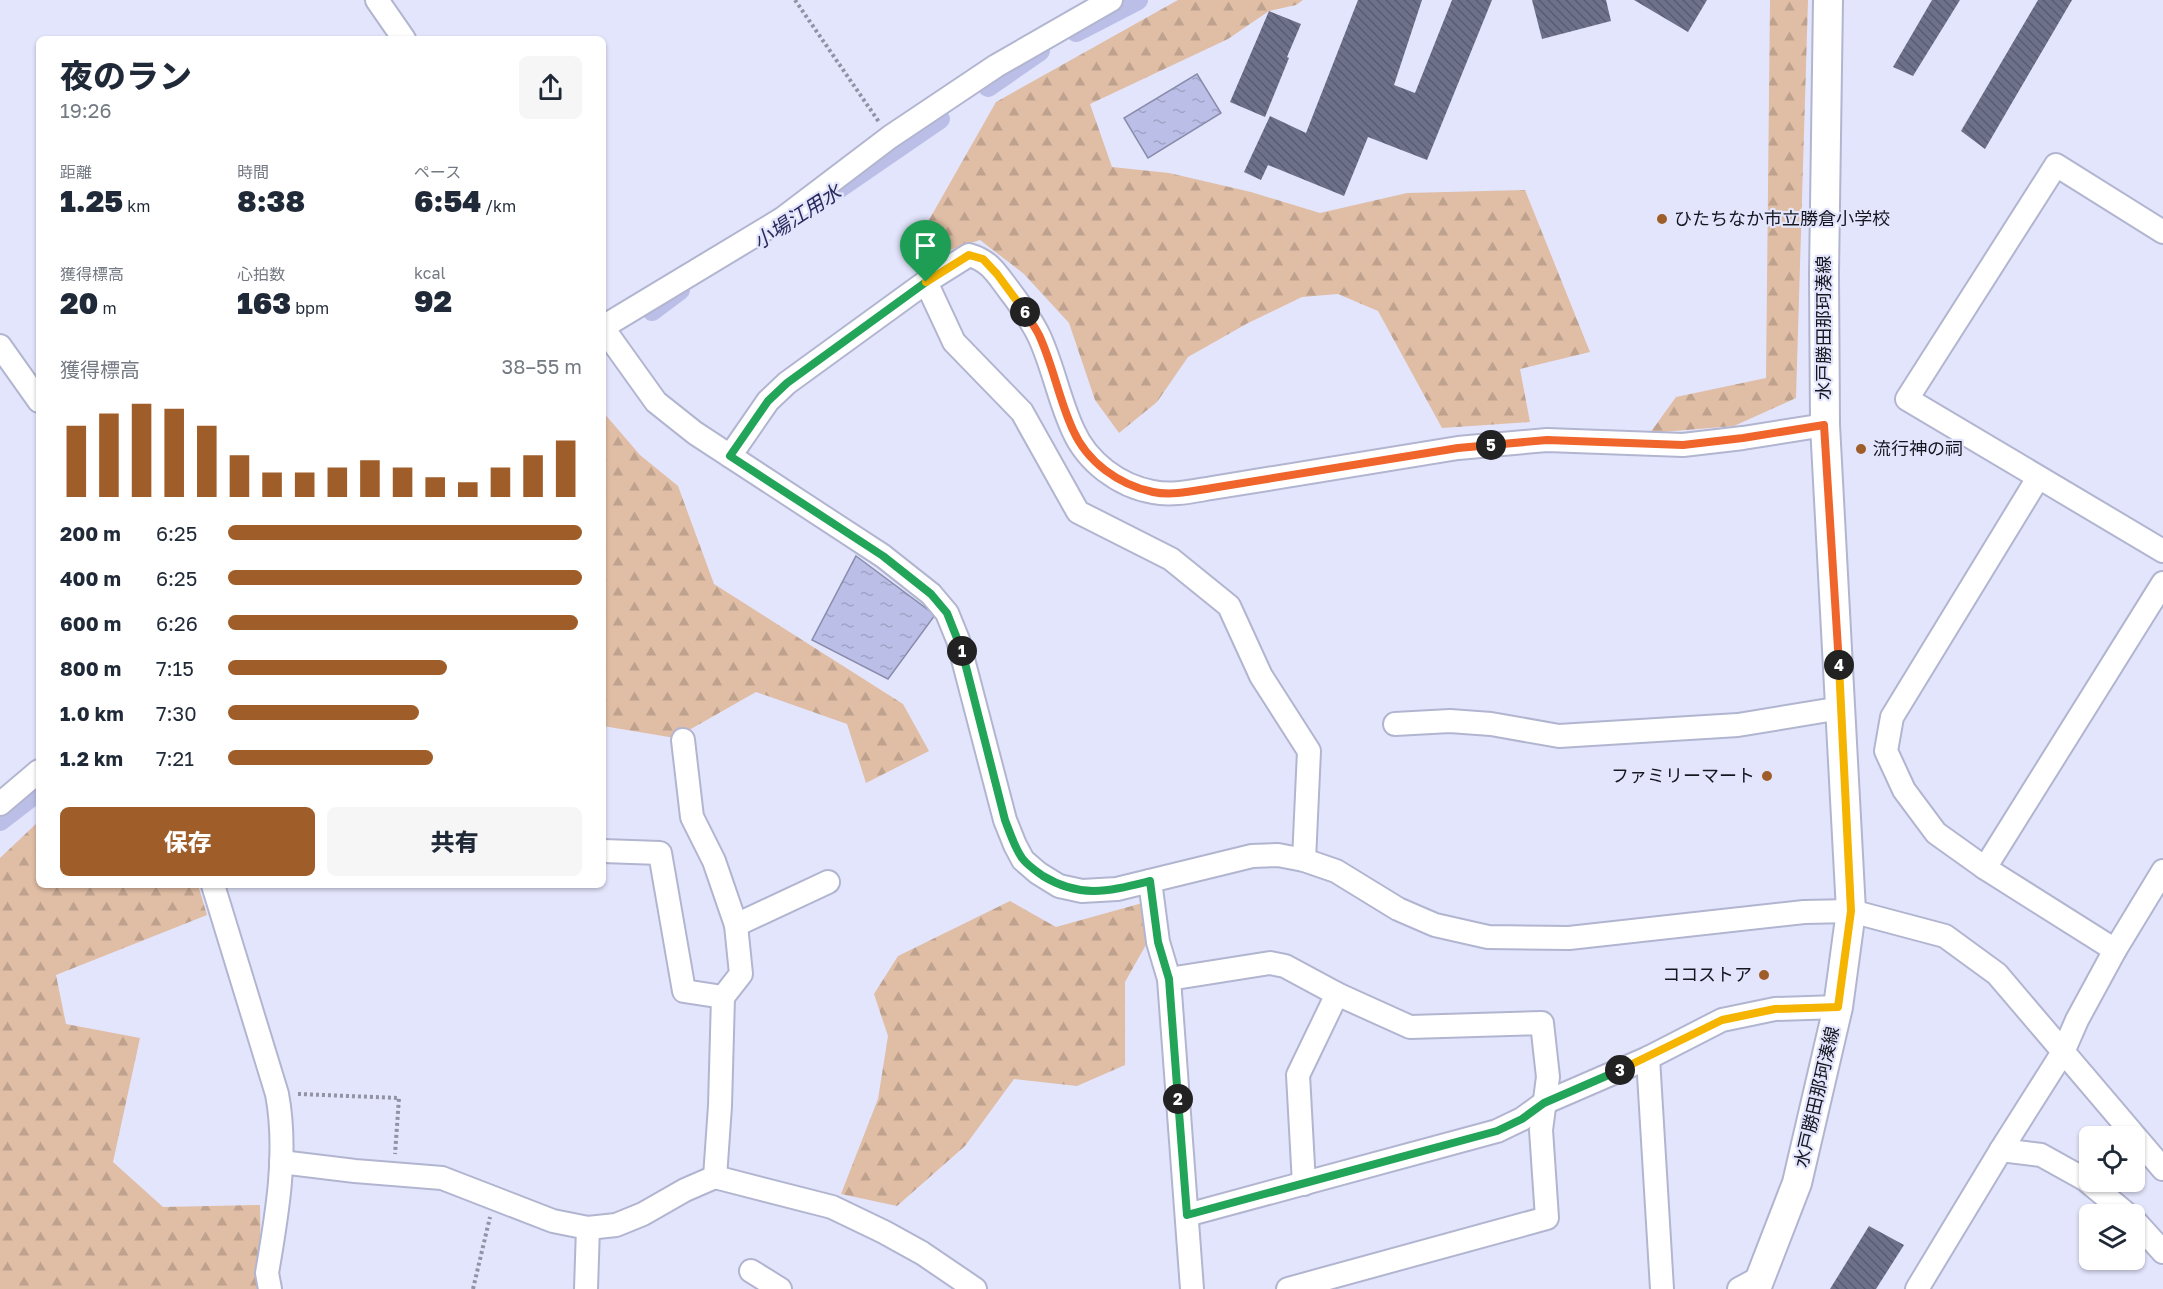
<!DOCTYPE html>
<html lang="ja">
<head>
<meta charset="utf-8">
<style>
  :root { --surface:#fff; --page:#f6f6f7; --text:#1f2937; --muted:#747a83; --accent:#9f5e29 }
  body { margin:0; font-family:"Golos Text","Noto Sans JP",sans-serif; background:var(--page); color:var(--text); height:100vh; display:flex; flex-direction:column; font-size:22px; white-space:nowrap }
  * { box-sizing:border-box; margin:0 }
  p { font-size:20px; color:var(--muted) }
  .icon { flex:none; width:33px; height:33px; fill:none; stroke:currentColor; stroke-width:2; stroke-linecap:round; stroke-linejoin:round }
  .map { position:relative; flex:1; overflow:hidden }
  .panel { position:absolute; left:36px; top:36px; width:570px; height:852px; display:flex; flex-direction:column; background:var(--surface); border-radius:9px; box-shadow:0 2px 4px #0004 }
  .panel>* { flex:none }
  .fabs { position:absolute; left:2079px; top:1126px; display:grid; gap:12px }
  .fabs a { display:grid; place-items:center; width:66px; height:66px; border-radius:9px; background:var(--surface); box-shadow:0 2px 4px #0004; font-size:30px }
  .pin { position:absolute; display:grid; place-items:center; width:51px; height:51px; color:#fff; margin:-62px -26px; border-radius:50% 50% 50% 0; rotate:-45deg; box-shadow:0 0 6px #0007 }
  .pin .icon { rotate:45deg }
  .km { position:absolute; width:30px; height:30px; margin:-15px; border-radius:50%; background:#222; color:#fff; font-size:16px; line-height:30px; text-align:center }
  .round { display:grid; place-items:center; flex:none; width:63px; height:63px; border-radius:9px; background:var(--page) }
  .headline { display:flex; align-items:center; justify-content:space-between; height:102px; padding:0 24px }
  h1 { font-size:33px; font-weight:800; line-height:45px }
  .metrics { display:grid; grid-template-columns:repeat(3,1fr); gap:9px; height:102px; padding:6px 24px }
  .metrics div { display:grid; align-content:center }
  .metrics b { font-size:30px; font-weight:800 }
  .metrics small { font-size:16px; font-weight:400 }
  .metrics p { font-size:16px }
  .chart { height:168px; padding:12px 24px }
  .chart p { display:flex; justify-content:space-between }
  .chart svg { width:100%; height:108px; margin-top:6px; stroke:var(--accent); stroke-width:6 }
  .button { display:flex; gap:12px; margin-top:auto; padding:12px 24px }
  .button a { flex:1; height:69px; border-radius:9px; background:var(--accent); color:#fff; font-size:24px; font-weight:800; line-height:69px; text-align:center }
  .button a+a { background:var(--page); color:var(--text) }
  ul { padding:0 24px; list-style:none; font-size:20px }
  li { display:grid; grid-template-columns:96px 72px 1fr; align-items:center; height:45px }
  li i { height:15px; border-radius:8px; background:var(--accent) }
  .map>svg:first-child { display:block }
</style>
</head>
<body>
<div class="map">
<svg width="2163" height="1289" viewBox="0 0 2163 1289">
  <defs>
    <pattern id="forest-firs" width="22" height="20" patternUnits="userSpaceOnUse" patternTransform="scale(1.5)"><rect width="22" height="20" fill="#e0bda5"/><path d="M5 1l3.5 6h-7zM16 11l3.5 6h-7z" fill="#bfa28e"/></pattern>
    <pattern id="water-ripples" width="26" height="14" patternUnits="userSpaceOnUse" patternTransform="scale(1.5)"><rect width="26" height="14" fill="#bbbfe7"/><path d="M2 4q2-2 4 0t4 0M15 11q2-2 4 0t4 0" fill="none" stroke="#a0a3c6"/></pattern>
    <pattern id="building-back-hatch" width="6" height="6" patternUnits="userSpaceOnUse" patternTransform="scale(1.5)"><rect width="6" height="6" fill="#6e718a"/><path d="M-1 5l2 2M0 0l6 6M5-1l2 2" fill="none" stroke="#595c70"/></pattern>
  </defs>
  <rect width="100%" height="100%" fill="#e3e5fc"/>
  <!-- forest -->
  <g fill="url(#forest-firs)">
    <polygon points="1178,0 1303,0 1296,5 1269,11 1228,39 1090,104 1112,167 1169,173 1251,192 1320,213 1407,193 1525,190 1590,352 1520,369 1530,422 1442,428 1378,311 1338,294 1302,297 1248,323 1188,357 1157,402 1119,433 1095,400 1069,323 1024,274 980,240 944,252 921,234 996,102"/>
    <polygon points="1770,0 1808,0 1796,398 1734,426 1650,433 1676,397 1766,378"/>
    <polygon points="603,412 640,455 678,486 714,584 903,704 929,751 866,783 847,724 756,692 675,738 603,726"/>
    <polygon points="39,821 39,885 198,885 207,915 56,975 66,1024 140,1038 113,1162 163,1207 260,1205 261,1289 0,1289 0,858"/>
    <polygon points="1010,901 1056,927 1146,902 1147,943 1125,982 1125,1065 1077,1086 1014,1079 965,1146 897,1206 841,1194 878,1099 888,1036 874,994 898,956"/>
  </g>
  <!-- water -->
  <g fill="url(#water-ripples)" stroke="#898cab" stroke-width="1.5">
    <polygon points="1197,74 1221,113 1148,158 1124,118"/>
    <polygon points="856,556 935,615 888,679 812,640"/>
  </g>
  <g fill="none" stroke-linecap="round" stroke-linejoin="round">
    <!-- canal -->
    <g stroke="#bbbfe7" stroke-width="20">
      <polyline points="1076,32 1138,0"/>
      <polyline points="988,87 1040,51"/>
      <polyline points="838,189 940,119"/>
      <polyline points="652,311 680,290"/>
      <polyline points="0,821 39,791"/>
    </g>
  </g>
  <!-- building -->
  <g fill="url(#building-back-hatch)">
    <polygon points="1358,0 1422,0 1394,85 1415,93 1452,0 1492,0 1427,160 1368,137 1344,196 1268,165 1261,180 1244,172 1270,116 1306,133"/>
    <polygon points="1532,0 1606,0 1611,21 1542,39"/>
    <polygon points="1634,0 1707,0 1688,32"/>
    <polygon points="1932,0 1960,0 1913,76 1893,67"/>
    <polygon points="2038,0 2072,0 1985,149 1961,131"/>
    <polygon points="1269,11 1301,24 1287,57 1289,58 1265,117 1230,102"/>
    <polygon points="1869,1226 1904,1245 1876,1289 1830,1289"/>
  </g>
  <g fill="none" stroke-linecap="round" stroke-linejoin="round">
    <!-- minor casing -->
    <g stroke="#b2b5d0" stroke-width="26">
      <g id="minor">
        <polyline points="377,0 404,39"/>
        <polyline points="2163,232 2056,165 1907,399 2163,551"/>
        <polyline points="926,282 954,342 1022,412 1078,512 1171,559 1229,606 1261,676 1309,751 1304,860"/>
        <polyline points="603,327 782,219 890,137 996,66 1111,0"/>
        <polyline points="603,328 656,402 695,433 883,556 931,594 947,613 958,640 1005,820 1015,845 1023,860 1038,873 1059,886 1082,891 1117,889 1252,856 1278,855 1304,860 1336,871 1398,909 1435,925 1488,937 1569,938 1804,912 1851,911 1945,936 1997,974 2163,1169"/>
        <polyline points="0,346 39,401"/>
        <path d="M 730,456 L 768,401 L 787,383 L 926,282 L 969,255 C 990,261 996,273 1009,290 C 1020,305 1031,319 1039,336 C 1053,366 1059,400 1073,430 C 1087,462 1119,486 1153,492 C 1172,496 1193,491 1212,488 L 1458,448 L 1547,440 L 1683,445 L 1743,438 L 1825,425"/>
        <polyline points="2038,478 1892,717 1886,751 1904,790 1936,833 1985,868 2115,950"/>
        <polyline points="1395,724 1450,721 1491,724 1559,736 1738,725 1841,708"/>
        <polyline points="0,804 39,771"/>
        <polyline points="603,851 660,853 684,991 723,997"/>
        <polyline points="1985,868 2163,583"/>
        <polyline points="1150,881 1158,942 1169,979 1192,1289"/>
        <path d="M 213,885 L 277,1094 C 288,1152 277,1215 267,1273 L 270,1289"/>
        <polyline points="736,925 828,882"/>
        <polyline points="1169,979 1270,963 1285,966 1337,994 1410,1027 1542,1023 1548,1077 1541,1130 1547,1218 1288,1289"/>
        <polyline points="1648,1058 1662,1289"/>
        <polyline points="2001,1150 2041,1155 2086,1180 2128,1215"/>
        <polyline points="281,1162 355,1171 442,1178 553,1221 588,1228 616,1225 643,1214 685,1190 715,1177 720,1106 723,997 741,974 736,925 714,861 692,817 683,740"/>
        <polyline points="715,1177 832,1207 884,1232 922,1253 975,1289"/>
        <polyline points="1304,1184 1298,1075 1337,994"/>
        <polyline points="1187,1215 1497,1131 1522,1119 1544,1103 1648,1058 1722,1020 1775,1009 1838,1007"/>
        <polyline points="2134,1220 2163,1252"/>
        <polyline points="751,1271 780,1289"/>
        <polyline points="586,1289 588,1228"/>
        <polyline points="1739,1289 1761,1277"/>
        <polyline points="1917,1289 2001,1150 2063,1052 2077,1020 2115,950 2163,871"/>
      </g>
    </g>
    <!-- major casing -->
    <g stroke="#b2b5d0" stroke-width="32">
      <polyline id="major" points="1756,1289 1797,1183 1838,1007 1851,911 1825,425 1824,274 1828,0"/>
    </g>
    <!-- path -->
    <g stroke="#9193a5" stroke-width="4" stroke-dasharray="3 3" stroke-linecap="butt">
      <polyline points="795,0 879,122"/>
      <polyline points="298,1094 399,1098 395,1154"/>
      <polyline points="473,1289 490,1217"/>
    </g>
    <!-- minor -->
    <use href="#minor" stroke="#fff" stroke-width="22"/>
    <!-- major -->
    <use href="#major" stroke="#fff" stroke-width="28"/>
  </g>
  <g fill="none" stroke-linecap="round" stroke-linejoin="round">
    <!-- split-1 casing -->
    <g stroke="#fff" stroke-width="12">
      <polyline id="split-1" points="926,282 787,383 768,401 730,456 883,556 931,594 947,613 962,651"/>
    </g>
    <!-- split-2 casing -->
    <g stroke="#fff" stroke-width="12">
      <path id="split-2" d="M 962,651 L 1005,820 C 1010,833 1014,846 1022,858 C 1027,865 1036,871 1043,876 C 1081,899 1109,891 1150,881 L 1158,942 L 1169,979 L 1178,1099"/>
    </g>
    <!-- split-3 casing -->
    <g stroke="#fff" stroke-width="12">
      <polyline id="split-3" points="1178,1099 1187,1215 1497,1131 1522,1119 1544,1103 1620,1070"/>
    </g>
    <!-- split-4 casing -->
    <g stroke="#fff" stroke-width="12">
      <polyline id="split-4" points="1620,1070 1722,1020 1775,1009 1838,1007 1851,911 1839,665"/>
    </g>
    <!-- split-5 casing -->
    <g stroke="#fff" stroke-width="12">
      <polyline id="split-5" points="1491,445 1547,440 1683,445 1743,438 1824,425 1839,665"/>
    </g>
    <!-- split-6 casing -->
    <g stroke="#fff" stroke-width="12">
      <path id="split-6" d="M 1025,312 C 1029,319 1035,327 1039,335 C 1053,365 1059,400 1073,430 C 1087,462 1119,485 1153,492 C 1172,496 1193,491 1212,488 L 1458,448 L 1491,445"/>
    </g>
    <!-- split-7 casing -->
    <g stroke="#fff" stroke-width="12">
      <polyline id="split-7" points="926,282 969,255 983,259 997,274 1025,312"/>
    </g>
    <!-- split-1 -->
    <use href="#split-1" stroke="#22a559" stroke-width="8"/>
    <!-- split-2 -->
    <use href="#split-2" stroke="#22a559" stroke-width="8"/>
    <!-- split-3 -->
    <use href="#split-3" stroke="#22a559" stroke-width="8"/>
    <!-- split-4 -->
    <use href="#split-4" stroke="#f5b400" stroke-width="8"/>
    <!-- split-5 -->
    <use href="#split-5" stroke="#f0652b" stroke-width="8"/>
    <!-- split-6 -->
    <use href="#split-6" stroke="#f0652b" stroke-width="8"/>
    <!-- split-7 -->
    <use href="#split-7" stroke="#f5b400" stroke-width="8"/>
  </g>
  <!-- markers -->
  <g fill="#9f5e29" stroke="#e3e5fc" stroke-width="2">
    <circle cx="1662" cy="219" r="6"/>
    <circle cx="1861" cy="449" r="6"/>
    <circle cx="1767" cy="776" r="6"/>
    <circle cx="1764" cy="975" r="6"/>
  </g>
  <g text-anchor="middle" stroke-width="4.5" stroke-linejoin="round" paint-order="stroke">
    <!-- poi labels -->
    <g font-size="18" fill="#151620" stroke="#e3e5fc" text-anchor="start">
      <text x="1674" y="225">ひたちなか市立勝倉小学校</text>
      <text x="1873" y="455">流行神の祠</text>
      <text x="1755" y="782" text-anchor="end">ファミリーマート</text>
      <text x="1752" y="981" text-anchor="end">ココストア</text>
    </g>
    <!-- street labels -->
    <g font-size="18" fill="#151620" stroke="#e3e5fc">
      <text transform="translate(1824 328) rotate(-90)" y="6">水戸勝田那珂湊線</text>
      <text transform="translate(1817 1097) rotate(-77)" y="6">水戸勝田那珂湊線</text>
    </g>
    <!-- water labels -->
    <g font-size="20" font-style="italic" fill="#2a2a5c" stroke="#e3e5fc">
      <text transform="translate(797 217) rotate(-33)" y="7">小場江用水</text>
    </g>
  </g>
</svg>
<div class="fabs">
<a><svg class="icon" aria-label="locate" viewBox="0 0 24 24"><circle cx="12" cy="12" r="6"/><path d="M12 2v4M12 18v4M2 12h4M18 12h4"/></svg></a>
<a><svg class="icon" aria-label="layers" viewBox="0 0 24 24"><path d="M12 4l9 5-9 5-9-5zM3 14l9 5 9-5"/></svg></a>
</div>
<div class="pin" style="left:926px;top:282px;background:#1e9e55"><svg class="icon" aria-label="arrive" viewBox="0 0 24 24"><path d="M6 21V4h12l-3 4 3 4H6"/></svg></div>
<b class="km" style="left:962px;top:651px">1</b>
<b class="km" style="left:1178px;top:1099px">2</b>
<b class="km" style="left:1620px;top:1070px">3</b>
<b class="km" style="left:1839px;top:665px">4</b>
<b class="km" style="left:1491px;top:445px">5</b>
<b class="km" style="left:1025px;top:312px">6</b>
<section class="panel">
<div class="headline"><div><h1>夜のラン</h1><p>19:26</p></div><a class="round"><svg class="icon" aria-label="share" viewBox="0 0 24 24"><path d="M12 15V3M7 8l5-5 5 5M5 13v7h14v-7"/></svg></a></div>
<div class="metrics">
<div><p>距離</p><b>1.25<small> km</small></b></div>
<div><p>時間</p><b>8:38</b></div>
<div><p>ペース</p><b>6:54<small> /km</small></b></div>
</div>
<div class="metrics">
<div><p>獲得標高</p><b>20<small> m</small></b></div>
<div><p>心拍数</p><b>163<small> bpm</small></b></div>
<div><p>kcal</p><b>92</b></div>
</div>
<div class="chart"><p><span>獲得標高</span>38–55 m</p>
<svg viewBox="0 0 160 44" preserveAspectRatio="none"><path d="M5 44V15M15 44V10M25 44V6M35 44V8M45 44V15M55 44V27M65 44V34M75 44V34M85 44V32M95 44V29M105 44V32M115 44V36M125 44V38M135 44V32M145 44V27M155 44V21"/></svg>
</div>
<ul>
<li><b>200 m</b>6:25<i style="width:100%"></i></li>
<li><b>400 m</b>6:25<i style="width:100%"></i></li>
<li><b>600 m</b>6:26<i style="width:99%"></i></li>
<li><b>800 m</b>7:15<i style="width:62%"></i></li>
<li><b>1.0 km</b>7:30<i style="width:54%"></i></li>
<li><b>1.2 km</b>7:21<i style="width:58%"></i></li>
</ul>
<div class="button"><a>保存</a><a>共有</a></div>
</section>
</div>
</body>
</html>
